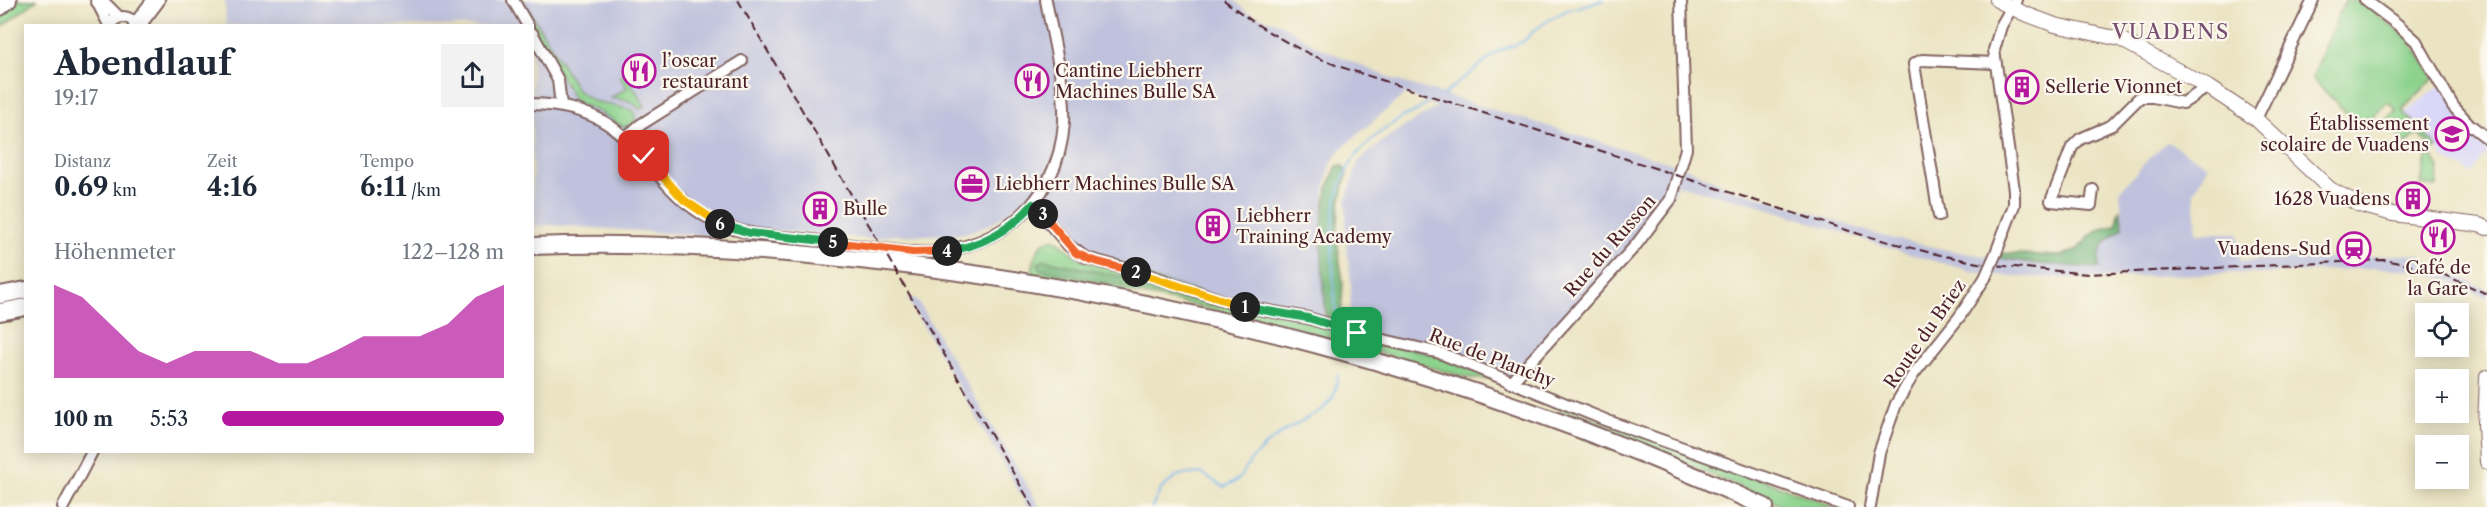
<!DOCTYPE html>
<html lang="de">
<head>
<meta charset="utf-8">
<style>
  :root { --surface:#fff; --page:#f2f2f3; --text:#1f2937; --muted:#747a83; --accent:#b5179e }
  body { margin:0; font-family:"Libre Caslon Text",serif; background:var(--page); color:var(--text); height:100vh; display:flex; flex-direction:column; font-size:22px; white-space:nowrap }
  * { box-sizing:border-box; margin:0 }
  p { font-size:20px; color:var(--muted) }
  .icon { flex:none; width:33px; height:33px; fill:none; stroke:currentColor; stroke-width:2; stroke-linecap:round; stroke-linejoin:round }
  .map { position:relative; flex:1; overflow:hidden }
  .sheet { position:absolute; left:24px; top:24px; width:510px; height:429px; display:flex; flex-direction:column; background:var(--surface); border-radius:0px; box-shadow:0 3px 15px #0003 }
  .sheet>* { flex:none }
  .controls { position:absolute; left:2415px; top:303px; display:grid; gap:12px }
  .controls a { display:grid; place-items:center; width:54px; height:54px; border-radius:0px; background:var(--surface); box-shadow:0 3px 15px #0003; font-size:30px }
  .pin { position:absolute; display:grid; place-items:center; width:51px; height:51px; color:#fff; margin:-26px; border-radius:12px; box-shadow:0 3px 9px #0006 }
  .km { position:absolute; width:30px; height:30px; margin:-15px; border-radius:50%; background:#222; color:#fff; font-size:16px; line-height:30px; text-align:center }
  .round { display:grid; place-items:center; flex:none; width:63px; height:63px; border-radius:0px; background:var(--page) }
  .head { display:flex; align-items:center; justify-content:space-between; height:102px; padding:0 30px }
  h1 { font-size:33px; font-weight:800; line-height:45px }
  .metrics { display:grid; grid-template-columns:repeat(3,1fr); gap:9px; height:102px; padding:6px 30px }
  .metrics div { display:grid; align-content:center }
  .metrics b { font-size:26px; font-weight:800 }
  .metrics small { font-size:16px; font-weight:400 }
  .metrics p { font-size:16px }
  .chart { height:168px; padding:12px 30px }
  .chart p { display:flex; justify-content:space-between }
  .chart svg { width:100%; height:108px; margin-top:6px; fill:var(--accent); opacity:.7 }
  ul { padding:0 30px; list-style:none; font-size:20px }
  li { display:grid; grid-template-columns:96px 72px 1fr; align-items:center; height:45px }
  li i { height:15px; border-radius:8px; background:var(--accent) }
  .map>svg:first-child { display:block }
</style>
</head>
<body>
<div class="map">
<svg width="2487" height="507" viewBox="0 0 2487 507">
  <rect width="100%" height="100%" fill="#fbf7ec"/>
  <filter id="ink" filterUnits="userSpaceOnUse"><feTurbulence type="fractalNoise" baseFrequency=".0167" numOctaves="2"/><feDisplacementMap in="SourceGraphic" scale="12" xChannelSelector="R" yChannelSelector="G"/><feConvolveMatrix kernelMatrix="1 2 1 2 8 2 1 2 1" color-interpolation-filters="sRGB"/></filter>
  <filter id="wash" filterUnits="userSpaceOnUse"><feTurbulence type="fractalNoise" baseFrequency=".008" numOctaves="4" result="noise"/><feDisplacementMap in="SourceGraphic" scale="24" xChannelSelector="R" yChannelSelector="G"/><feGaussianBlur stdDeviation="1.35" result="paint"/><feColorMatrix in="noise" values="0 0 0 0 0 0 0 0 0 0 0 0 0 0 0 0 0 1.4 0 .05"/><feComposite in="paint" operator="in"/></filter>
  <g filter="url(#wash)">
    <rect width="100%" height="100%" fill="#ebe4c3"/>
    <!-- built -->
    <polygon fill="#d9d7f8" points="2440,85 2487,142 2487,158 2483,156 2473,174 2443,158 2437,147 2405,113"/>
    <!-- industrial -->
    <g fill="#c0c2dd">
      <polygon points="225,0 1234,0 1247,12 1281,24 1316,46 1395,80 1690,169 1731,189 1801,209 1881,236 1958,252 2039,264 2098,268 2100,251 2103,242 2123,228 2120,191 2149,158 2167,142 2208,165 2194,192 2197,233 2238,233 2240,261 2421,254 2421,264 2463,278 2487,290 2487,299 2461,285 2417,270 2372,268 2259,274 2230,273 2096,278 2013,277 1975,272 1905,253 1752,203 1677,185 1671,199 1511,383 1350,331 1351,282 1346,241 1346,200 1358,162 1388,137 1437,107 1405,94 1342,148 1332,162 1326,182 1321,225 1325,324 1251,308 1091,260 1028,198 993,223 966,233 948,235 893,235 872,239 760,229 756,239 551,225 533,226 532,26 226,25"/>
      <polygon points="907,298 916,299 920,305 1040,507 1028,507"/>
    </g>
    <!-- green -->
    <g fill="#8cd28d" stroke="#6b785c" stroke-width="1.5">
      <polygon points="17,0 37,0 0,28 0,14"/>
      <polygon points="517,0 523,0 578,91 593,101 632,110 635,116 635,122 630,126 623,127 596,110 576,103"/>
      <polygon points="2345,0 2357,0 2407,37 2434,78 2402,110 2437,147 2434,150 2418,133 2406,144 2385,122 2396,111 2388,102 2361,128 2312,78"/>
      <polygon points="625,73 645,106 640,109 630,101 611,98 627,88 620,76"/>
      <polygon points="2428,150 2439,168 2437,187 2421,184"/>
      <path d="M 1051,239 L 1058,241 L 1081,260 L 1434,355 L 1494,379 L 1477,379 L 1461,376 L 1289,327 L 1281,323 L 1276,325 L 1185,303 L 1032,274 C 1034,260 1035,244 1051,239 Z"/>
      <polygon points="1533,395 1836,507 1785,507 1617,434 1613,429 1603,425 1599,427 1570,415"/>
    </g>
    <!-- forest -->
    <g fill="#71b478" stroke="#5e6a52" stroke-width="1.5">
      <path d="M 1343,165 L 1347,173 L 1339,208 L 1337,239 L 1343,283 L 1341,318 L 1336,320 L 1326,317 C 1323,267 1313,213 1337,166 Z"/>
      <path d="M 2120,210 L 2123,228 C 2105,241 2098,245 2099,268 L 2039,264 L 1999,258 L 2001,253 L 2058,256 L 2076,251 L 2095,231 L 2116,225 L 2118,212 Z"/>
      <polygon points="1045,260 1136,280 1193,297 1193,300 1041,270 1038,263"/>
    </g>
    <g fill="none" stroke-linecap="round" stroke-linejoin="round">
      <!-- stream -->
      <g stroke="#7ab9ee" stroke-width="2">
        <polyline points="1443,95 1497,52 1524,41 1536,29 1549,20 1567,10 1604,0"/>
        <path d="M 1336,320 C 1334,260 1319,186 1369,142 C 1380,132 1391,124 1403,117 C 1414,111 1415,114 1426,104"/>
        <polyline points="1336,330 1336,338"/>
        <polyline points="1152,507 1161,489 1179,475 1201,473 1224,487 1239,479 1251,460 1267,444 1286,430 1323,409 1334,396 1338,375"/>
      </g>
    </g>
  </g>
  <g filter="url(#ink)">
    <g fill="none" stroke-linecap="round" stroke-linejoin="round">
      <!-- minor casing -->
      <g stroke="#826460" stroke-width="14">
        <g id="minor">
          <polyline points="96,0 109,25"/>
          <polyline points="102,0 119,17"/>
          <polyline points="513,0 528,26"/>
          <polyline points="2365,0 2397,24 2416,41 2453,106 2470,125 2487,138"/>
          <path d="M 109,26 C 117,14 129,14 137,26"/>
          <polyline points="532,33 558,80 561,106"/>
          <path d="M 532,104 C 642,106 637,181 714,221 C 741,235 773,236 803,239 C 838,243 873,248 907,252 C 989,258 1059,207 1064,122 C 1066,88 1052,35 1046,0"/>
          <polyline points="2256,119 2313,0"/>
          <polyline points="626,137 640,125 742,61"/>
          <polyline points="2093,190 2091,205 2051,201 2072,147 2080,139 2112,125 2140,97 2153,97 2183,103 2208,87"/>
          <polyline points="1033,204 1068,245 1086,258 1143,273 1236,305 1308,318 1371,337 1440,353 1608,421 1848,507"/>
          <polyline points="1939,216 1914,64 1922,60 1995,63"/>
          <polyline points="1996,253 2014,205 2014,190 1994,50 2001,26 2016,0"/>
          <polyline points="1511,383 1636,245 1671,199 1686,149 1681,0"/>
          <polyline points="63,507 92,452"/>
          <polyline points="1870,507 1879,453 1896,404 1913,375 1960,316 1985,278"/>
        </g>
      </g>
      <!-- major casing -->
      <g stroke="#826460" stroke-width="16">
        <g id="major">
          <polyline points="1997,0 2023,13 2055,25 2120,39 2208,87 2256,119 2330,189 2360,205 2393,214 2479,225 2487,228"/>
          <polyline points="2487,377 2485,424 2487,462"/>
        </g>
      </g>
      <!-- highway casing -->
      <g stroke="#826460" stroke-width="20">
        <g id="highway">
          <polyline points="0,7 8,0"/>
          <polyline points="137,25 156,0"/>
          <path d="M 532,246 C 639,242 746,248 851,259 C 1167,291 1477,374 1765,507"/>
          <polyline points="0,295 26,290"/>
          <polyline points="0,312 26,307"/>
        </g>
      </g>
      <!-- minor -->
      <use href="#minor" stroke="#fff" stroke-width="10"/>
      <!-- major -->
      <use href="#major" stroke="#fff" stroke-width="14"/>
      <!-- highway -->
      <use href="#highway" stroke="#fff" stroke-width="16"/>
      <!-- rail -->
      <g stroke="#4a1f2b" stroke-width="2" stroke-dasharray="9 4.5" stroke-linecap="butt">
        <polyline points="738,0 1033,507"/>
        <path d="M 1224,0 C 1260,29 1298,51 1341,67 L 1859,234 L 1931,253 L 1983,264 L 2089,274 L 2384,260 L 2431,269 L 2487,294"/>
      </g>
      <!-- minor-bridge casing -->
      <g stroke="#826460" stroke-width="14" stroke-linecap="butt">
        <polyline id="minor-bridge" points="1985,278 1996,253"/>
      </g>
      <!-- minor-bridge -->
      <use href="#minor-bridge" stroke="#fff" stroke-width="10"/>
    </g>
  </g>
  <g fill="none" stroke-linecap="round" stroke-linejoin="round" filter="url(#ink)">
    <!-- split-1 casing -->
    <g stroke="#fff" stroke-width="12">
      <polyline id="split-1" points="1245,307 1308,318 1357,333"/>
    </g>
    <!-- split-2 casing -->
    <g stroke="#fff" stroke-width="12">
      <polyline id="split-2" points="1136,272 1245,307"/>
    </g>
    <!-- split-3 casing -->
    <g stroke="#fff" stroke-width="12">
      <polyline id="split-3" points="1043,214 1076,253 1091,260 1136,272"/>
    </g>
    <!-- split-4 casing -->
    <g stroke="#fff" stroke-width="12">
      <path id="split-4" d="M 947,251 C 979,247 1012,229 1033,204 L 1043,214"/>
    </g>
    <!-- split-5 casing -->
    <g stroke="#fff" stroke-width="12">
      <polyline id="split-5" points="833,242 913,252 947,251"/>
    </g>
    <!-- split-6 casing -->
    <g stroke="#fff" stroke-width="12">
      <polyline id="split-6" points="720,224 750,233 833,242"/>
    </g>
    <!-- split-7 casing -->
    <g stroke="#fff" stroke-width="12">
      <polyline id="split-7" points="644,156 684,200 720,224"/>
    </g>
    <!-- split-1 -->
    <use href="#split-1" stroke="#22a559" stroke-width="8"/>
    <!-- split-2 -->
    <use href="#split-2" stroke="#f5b400" stroke-width="8"/>
    <!-- split-3 -->
    <use href="#split-3" stroke="#f0652b" stroke-width="8"/>
    <!-- split-4 -->
    <use href="#split-4" stroke="#22a559" stroke-width="8"/>
    <!-- split-5 -->
    <use href="#split-5" stroke="#f0652b" stroke-width="8"/>
    <!-- split-6 -->
    <use href="#split-6" stroke="#22a559" stroke-width="8"/>
    <!-- split-7 -->
    <use href="#split-7" stroke="#f5b400" stroke-width="8"/>
  </g>
  <!-- icons -->
  <defs>
    <g id="restaurant-ring" transform="scale(1.725)"><circle r="9.5" fill="#fbf7ec" stroke="#b5179e" stroke-width="1.5"/><path d="M-5-6h1v4h1v-4h1v4h1v-4h1v5L-1.5 .5V6h-2V.5L-5-1ZM5-6V6H3V1.5H1.5Q1.5-4 5-6Z" fill="#b5179e"/></g>
    <g id="building-ring" transform="scale(1.725)"><circle r="9.5" fill="#fbf7ec" stroke="#b5179e" stroke-width="1.5"/><path d="M-4-6H4V6H1V3H-1V6H-4ZM-2.5-4.3h1.7v1.8h-1.7ZM.8-4.3h1.7v1.8H.8ZM-2.5-1h1.7V.8h-1.7ZM.8-1h1.7V.8H.8Z" fill="#b5179e"/></g>
    <g id="school-ring" transform="scale(1.725)"><circle r="9.5" fill="#fbf7ec" stroke="#b5179e" stroke-width="1.5"/><path d="M0-5L7-2L0 1L-7-2ZM-4 1L0 2.5L4 1V4Q0 6-4 4Z" fill="#b5179e"/></g>
    <g id="office-ring" transform="scale(1.725)"><circle r="9.5" fill="#fbf7ec" stroke="#b5179e" stroke-width="1.5"/><path d="M-6-3h4V-5.5h4V-3h4V5H-6ZM-1-4.5V-3h2v-1.5ZM-6 0V1H6V0Z" fill="#b5179e"/></g>
    <g id="station-ring" transform="scale(1.725)"><circle r="9.5" fill="#fbf7ec" stroke="#b5179e" stroke-width="1.5"/><path d="M-3-6H3Q5-6 5-4V2Q5 4 3 4L4.5 6H3L1.5 4h-3L-3 6H-4.5L-3 4Q-5 4-5 2V-4Q-5-6-3-6ZM-3.5-4v3h7v-3ZM-3.5 1v1.5H-2V1ZM2 1v1.5H3.5V1Z" fill="#b5179e"/></g>
  </defs>
  <g fill-rule="evenodd">
    <use href="#restaurant-ring" x="639" y="71"/>
    <use href="#restaurant-ring" x="1032" y="81"/>
    <use href="#building-ring" x="2022" y="87"/>
    <use href="#school-ring" x="2452" y="134"/>
    <use href="#office-ring" x="972" y="184"/>
    <use href="#building-ring" x="2413" y="199"/>
    <use href="#building-ring" x="820" y="209"/>
    <use href="#building-ring" x="1213" y="226"/>
    <use href="#restaurant-ring" x="2438" y="237"/>
    <use href="#station-ring" x="2354" y="249"/>
  </g>
  <g text-anchor="middle" stroke-width="4.5" stroke-linejoin="round" paint-order="stroke">
    <!-- poi labels -->
    <g font-size="18" fill="#4a1f2b" stroke="#fbf7ec" text-anchor="start">
      <text x="662" y="67">l’oscar<tspan x="662" dy="21">restaurant</tspan></text>
      <text x="1055" y="77">Cantine Liebherr<tspan x="1055" dy="21">Machines Bulle SA</tspan></text>
      <text x="2045" y="93">Sellerie Vionnet</text>
      <text x="2429" y="130" text-anchor="end">Établissement<tspan x="2429" dy="21">scolaire de Vuadens</tspan></text>
      <text x="995" y="190">Liebherr Machines Bulle SA</text>
      <text x="2390" y="205" text-anchor="end">1628 Vuadens</text>
      <text x="843" y="215">Bulle</text>
      <text x="1236" y="222">Liebherr<tspan x="1236" dy="21">Training Academy</tspan></text>
      <text x="2331" y="255" text-anchor="end">Vuadens-Sud</text>
      <text x="2438" y="274" text-anchor="middle">Café de<tspan x="2438" dy="21">la Gare</tspan></text>
    </g>
    <!-- street labels -->
    <g font-size="18" fill="#4a1f2b" stroke="#fbf7ec">
      <text transform="translate(1610 246) rotate(-49)" y="6">Rue du Russon</text>
      <text transform="translate(1925 334) rotate(-55)" y="6">Route du Briez</text>
      <text transform="translate(1492 358) rotate(21)" y="6">Rue de Planchy</text>
    </g>
    <!-- quarter labels -->
    <g font-size="21" letter-spacing="1.5" fill="#774f70" stroke="#fbf7ec">
      <text x="2171" y="39">VUADENS</text>
    </g>
  </g>
</svg>
<div class="controls">
<a><svg class="icon" aria-label="locate" viewBox="0 0 24 24"><circle cx="12" cy="12" r="6"/><path d="M12 2v4M12 18v4M2 12h4M18 12h4"/></svg></a>
<a>+</a>
<a>−</a>
</div>
<div class="pin" style="left:1357px;top:333px;background:#1e9e55"><svg class="icon" aria-label="arrive" viewBox="0 0 24 24"><path d="M6 21V4h12l-3 4 3 4H6"/></svg></div>
<div class="pin" style="left:644px;top:156px;background:#d93025"><svg class="icon" aria-label="check" viewBox="0 0 24 24"><path d="M5 12l5 5 9-10"/></svg></div>
<b class="km" style="left:1245px;top:307px">1</b>
<b class="km" style="left:1136px;top:272px">2</b>
<b class="km" style="left:1043px;top:214px">3</b>
<b class="km" style="left:947px;top:251px">4</b>
<b class="km" style="left:833px;top:242px">5</b>
<b class="km" style="left:720px;top:224px">6</b>
<section class="sheet">
<div class="head"><div><h1>Abendlauf</h1><p>19:17</p></div><a class="round"><svg class="icon" aria-label="share" viewBox="0 0 24 24"><path d="M12 15V3M7 8l5-5 5 5M5 13v7h14v-7"/></svg></a></div>
<div class="metrics">
<div><p>Distanz</p><b>0.69<small> km</small></b></div>
<div><p>Zeit</p><b>4:16</b></div>
<div><p>Tempo</p><b>6:11<small> /km</small></b></div>
</div>
<div class="chart"><p><span>Höhenmeter</span>122–128 m</p>
<svg viewBox="0 0 160 44" preserveAspectRatio="none"><path d="M0 44V6L10 11L20 22L30 33L40 38L50 33L60 33L70 33L80 38L90 38L100 33L110 27L120 27L130 27L140 22L150 11L160 6V44z"/></svg>
</div>
<ul>
<li><b>100 m</b>5:53<i style="width:100%"></i></li>
</ul>
</section>
</div>
</body>
</html>
